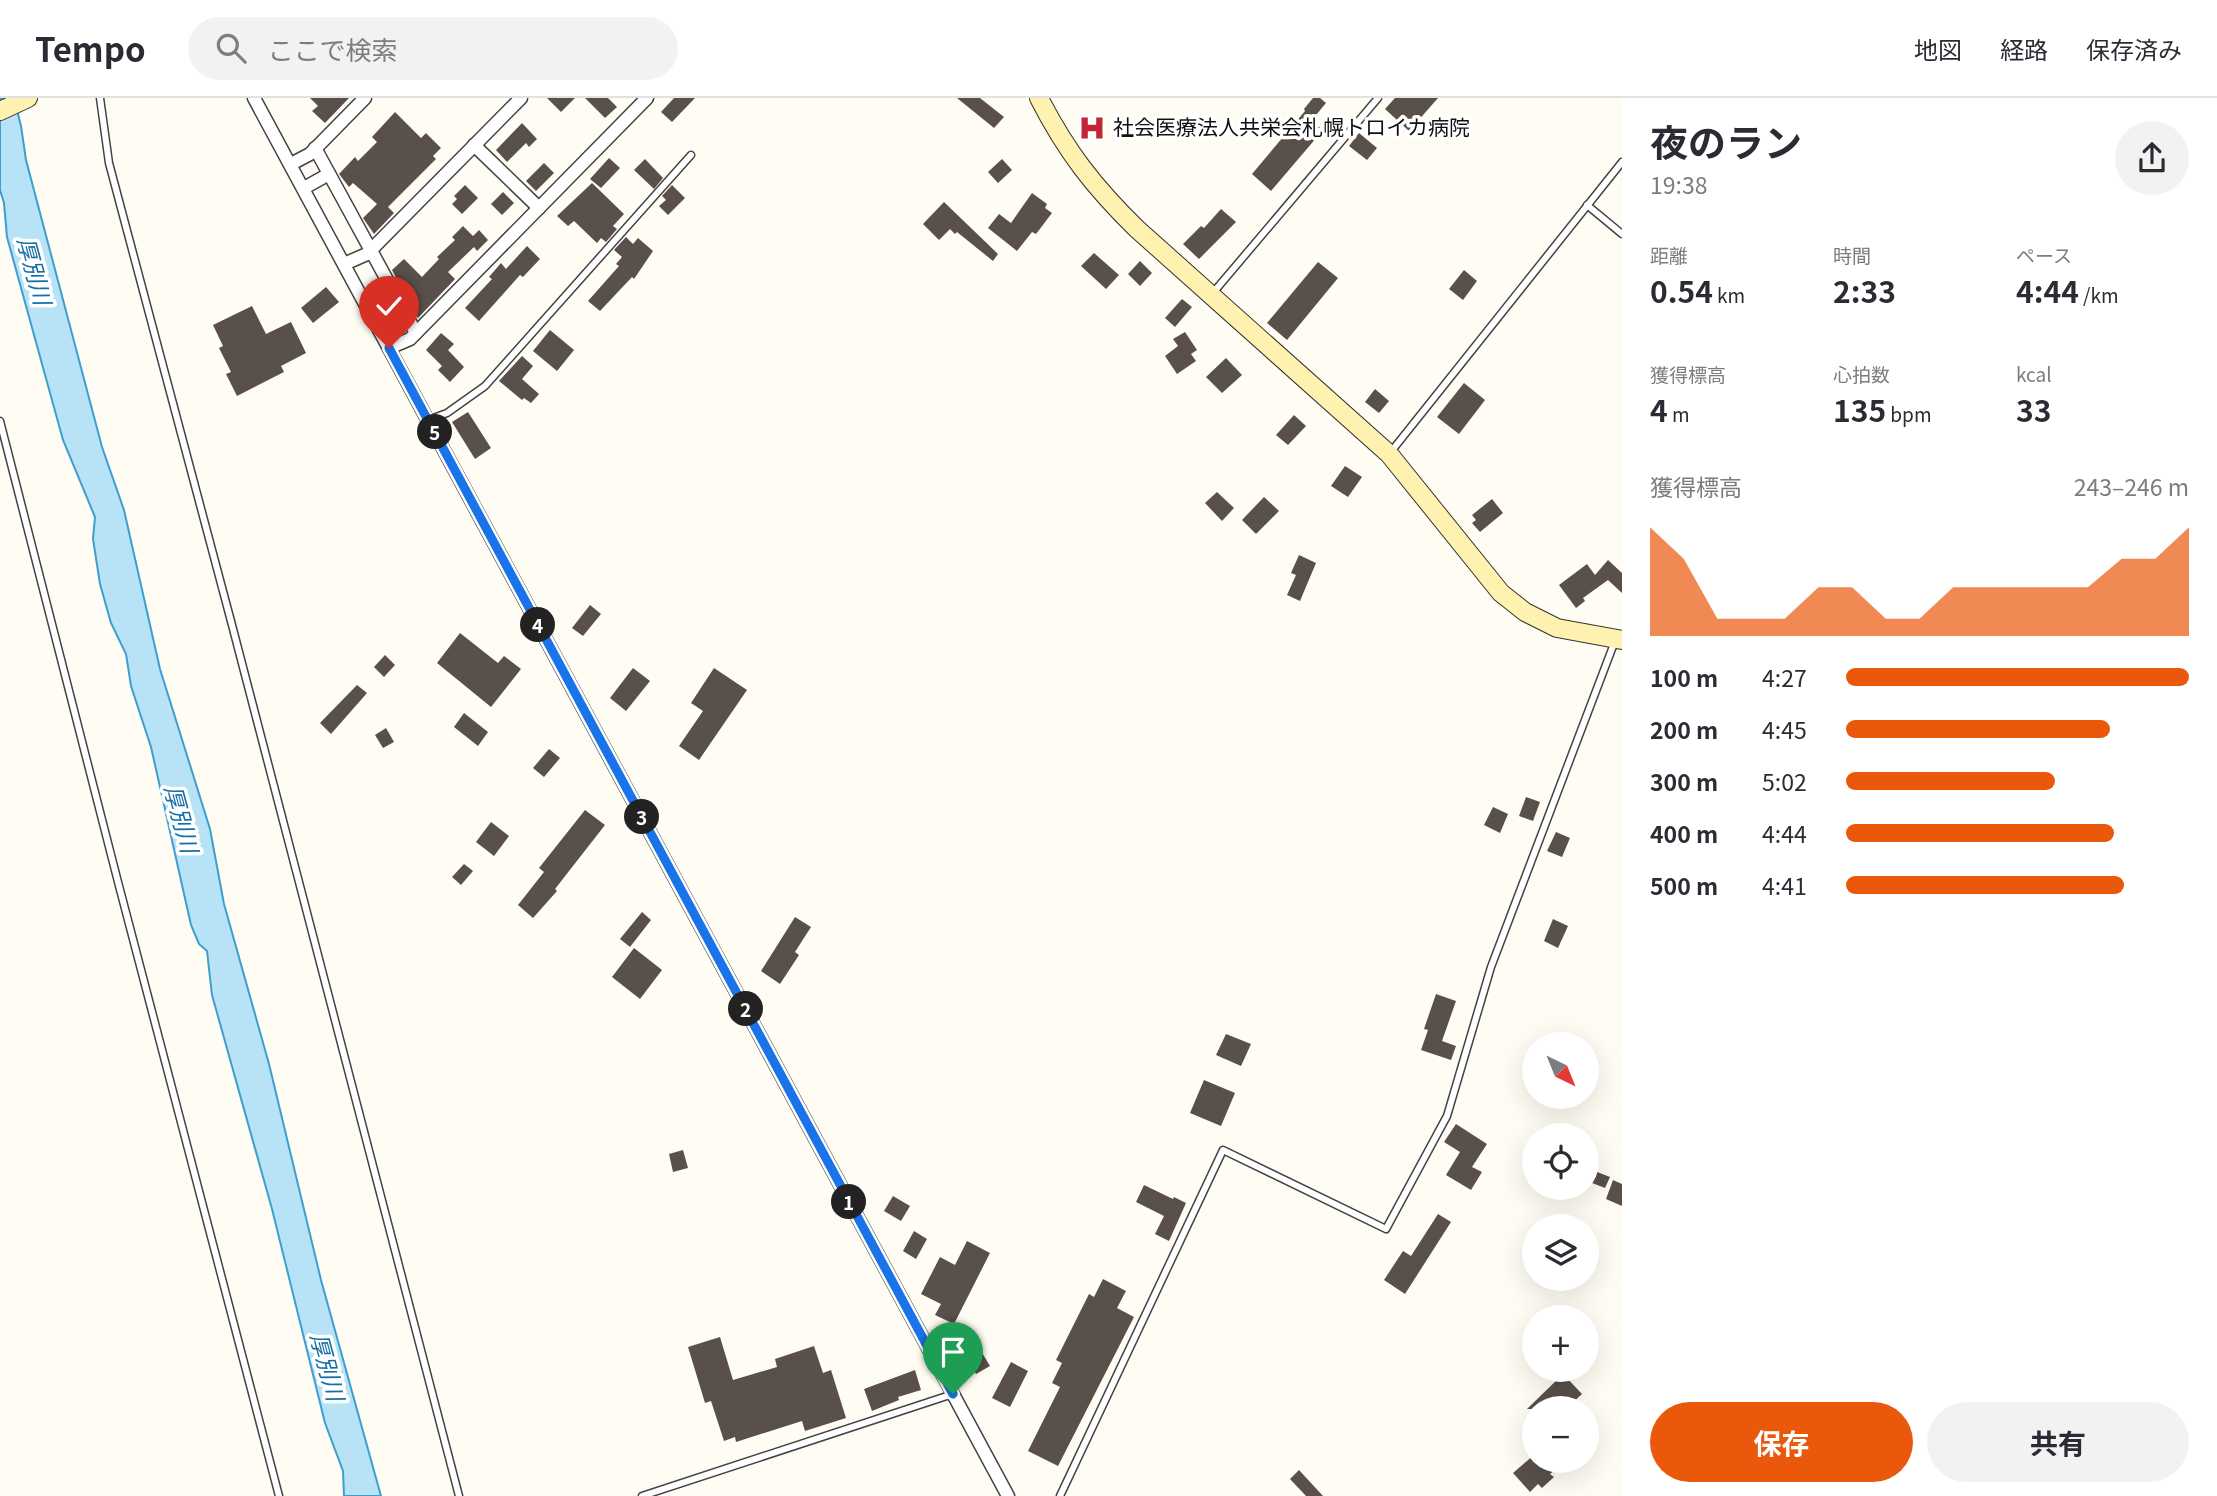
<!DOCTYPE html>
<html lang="ja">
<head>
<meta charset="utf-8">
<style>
  :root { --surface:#fff; --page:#f2f2f3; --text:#2b2b33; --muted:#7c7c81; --line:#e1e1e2; --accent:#ea580c }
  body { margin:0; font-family:Georgia,"Noto Sans JP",serif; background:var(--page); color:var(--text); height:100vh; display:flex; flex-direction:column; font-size:26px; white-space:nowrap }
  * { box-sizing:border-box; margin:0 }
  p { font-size:23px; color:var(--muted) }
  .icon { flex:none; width:38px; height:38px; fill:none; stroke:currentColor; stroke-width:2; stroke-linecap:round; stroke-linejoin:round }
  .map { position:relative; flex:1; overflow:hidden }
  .details { display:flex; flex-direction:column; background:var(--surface); width:595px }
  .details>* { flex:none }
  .needle { width:46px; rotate:137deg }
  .fabs { position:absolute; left:1522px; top:934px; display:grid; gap:14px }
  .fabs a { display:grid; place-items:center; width:77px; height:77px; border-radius:50%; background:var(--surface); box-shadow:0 7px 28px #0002; font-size:35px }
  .pin { position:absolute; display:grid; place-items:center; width:60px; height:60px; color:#fff; margin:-72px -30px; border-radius:50% 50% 50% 0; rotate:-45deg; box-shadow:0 0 7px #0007 }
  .pin .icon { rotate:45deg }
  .km { position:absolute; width:35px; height:35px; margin:-18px; border-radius:50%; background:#222; color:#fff; font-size:19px; line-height:35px; text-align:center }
  .round { display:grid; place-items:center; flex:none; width:74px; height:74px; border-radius:37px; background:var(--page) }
  .summary { display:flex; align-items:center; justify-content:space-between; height:119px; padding:0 28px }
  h1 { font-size:38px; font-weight:700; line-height:52px }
  .figures { display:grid; grid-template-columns:repeat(3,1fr); gap:10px; height:119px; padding:7px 28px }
  .figures div { display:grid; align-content:center }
  .figures b { font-size:30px; font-weight:700 }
  .figures small { font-size:19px; font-weight:400 }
  .figures p { font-size:19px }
  .chart { height:196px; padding:14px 28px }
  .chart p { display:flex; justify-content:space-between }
  .chart svg { width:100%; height:126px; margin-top:7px; fill:var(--accent); opacity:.7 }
  .primary-button { display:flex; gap:14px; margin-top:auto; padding:14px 28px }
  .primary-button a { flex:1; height:80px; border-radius:42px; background:var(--accent); color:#fff; font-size:28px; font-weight:700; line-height:80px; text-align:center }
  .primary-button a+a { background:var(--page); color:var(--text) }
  ul { padding:0 28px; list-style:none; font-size:23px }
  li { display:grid; grid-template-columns:112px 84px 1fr; align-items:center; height:52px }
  li i { height:18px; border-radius:9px; background:var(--accent) }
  header { display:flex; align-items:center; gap:42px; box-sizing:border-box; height:98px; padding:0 35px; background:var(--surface); border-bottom:2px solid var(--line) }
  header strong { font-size:33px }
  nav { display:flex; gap:38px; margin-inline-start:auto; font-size:24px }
  .search { width:490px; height:63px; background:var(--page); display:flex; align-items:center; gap:18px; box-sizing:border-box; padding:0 24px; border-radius:38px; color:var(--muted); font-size:26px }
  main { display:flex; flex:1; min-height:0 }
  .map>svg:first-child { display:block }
</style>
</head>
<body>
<header>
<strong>Tempo</strong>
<div class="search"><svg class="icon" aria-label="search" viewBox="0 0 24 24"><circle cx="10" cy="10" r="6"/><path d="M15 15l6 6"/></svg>ここで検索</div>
<nav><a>地図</a><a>経路</a><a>保存済み</a></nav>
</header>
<main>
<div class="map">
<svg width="1622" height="1398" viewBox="0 0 1622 1398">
  <rect width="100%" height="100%" fill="#fffcf3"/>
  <!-- water -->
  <polygon fill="#b8e3f6" stroke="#3e9ece" stroke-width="2" points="0,0 14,0 21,28 26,62 102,349 124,412 160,571 210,731 224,806 269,966 321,1182 381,1398 344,1398 343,1373 325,1325 272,1111 212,897 207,853 199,846 191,827 151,649 131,588 126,556 111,525 100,486 93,441 95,419 63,342 7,139 4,105 0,92"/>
  <!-- building -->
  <g fill="#59504c">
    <polygon points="310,0 349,0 325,25 312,13 318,8"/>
    <polygon points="547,0 575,0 561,14"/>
    <polygon points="585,0 608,0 617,9 605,20"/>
    <polygon points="674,0 695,0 672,24 661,14"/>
    <polygon points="957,0 980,0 1004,19 994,30"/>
    <polygon points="1313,0 1320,0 1326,5 1311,23 1323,32 1271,93 1252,76 1305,13 1304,11"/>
    <polygon points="1395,0 1438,0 1409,33 1385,11"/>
    <polygon points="395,14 421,40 426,35 441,50 433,58 436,61 388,109 394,115 374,136 363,120 377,106 353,85 349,89 339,76 355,59 358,63 377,44 372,39"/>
    <polygon points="522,25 537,41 529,49 526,45 507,64 496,52"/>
    <polygon points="1359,35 1377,50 1367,62 1349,48"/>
    <polygon points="609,60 620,70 601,90 590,81"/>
    <polygon points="645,61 663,80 654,91 634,72"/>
    <polygon points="1002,61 1012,72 998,85 988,74"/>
    <polygon points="544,65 554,75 536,93 526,83"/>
    <polygon points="592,85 624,116 613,128 617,131 606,144 601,140 597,145 574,123 568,128 557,118"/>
    <polygon points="465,87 478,100 462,116 452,106 457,101 454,98"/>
    <polygon points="672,87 685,100 668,117 659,108 666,102 662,98"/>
    <polygon points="503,94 514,105 502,117 491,106"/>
    <polygon points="1032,95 1047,106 1045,110 1052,115 1036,136 1032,134 1017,153 988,130 999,116 1011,125"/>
    <polygon points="944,104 998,156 993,163 957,134 955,136 950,131 939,142 923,126"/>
    <polygon points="1221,111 1236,124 1199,161 1183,146 1201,128 1204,130"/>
    <polygon points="463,128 473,138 479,132 488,142 477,153 474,149 448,174 455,181 418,220 410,205 414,202 401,189 392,172 404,161 422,179 439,161 437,159 455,142 452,139"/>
    <polygon points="626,139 633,146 638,140 653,153 634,181 632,179 600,213 588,203 619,168 616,166 622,159 614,152"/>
    <polygon points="527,148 540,161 523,179 520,177 479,223 465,210 492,181 489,179 501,165 506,171"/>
    <polygon points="1094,155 1119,177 1106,191 1081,168"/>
    <polygon points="1140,163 1152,175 1140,188 1128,176"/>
    <polygon points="1318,164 1338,180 1287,242 1267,225"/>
    <polygon points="1464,172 1477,183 1463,202 1449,191"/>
    <polygon points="326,189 339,204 313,225 301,210"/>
    <polygon points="1182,201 1192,209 1175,229 1165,220"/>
    <polygon points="252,208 266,236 291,224 306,255 281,268 284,274 237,298 226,276 231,274 219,250 223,248 213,227"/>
    <polygon points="550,232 574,252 557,273 533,253"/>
    <polygon points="1185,234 1197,252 1191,256 1196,263 1177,276 1165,258 1178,248 1173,241"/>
    <polygon points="441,235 454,246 448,252 464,269 450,284 438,272 442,268 426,252"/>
    <polygon points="522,258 533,268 522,281 539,296 531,305 524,300 522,302 499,283"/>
    <polygon points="1226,260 1242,277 1222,295 1206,279"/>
    <polygon points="1464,285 1485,302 1459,336 1437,319"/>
    <polygon points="1375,291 1389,303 1379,315 1365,304"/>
    <polygon points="468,314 491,350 475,361 452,324"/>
    <polygon points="1294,317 1306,328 1288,347 1276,337"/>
    <polygon points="1345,368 1362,379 1348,399 1331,388"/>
    <polygon points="1217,394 1234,410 1222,423 1205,405"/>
    <polygon points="1264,399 1279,413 1256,436 1242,422"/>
    <polygon points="1492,401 1503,415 1480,434 1472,425 1476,422 1472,417"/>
    <polygon points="1299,457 1316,465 1300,503 1287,497 1296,477 1291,475"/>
    <polygon points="1608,462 1622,475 1622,495 1608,482 1583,500 1585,503 1576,510 1559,487 1587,466 1595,477"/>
    <polygon points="590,507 601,516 583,538 572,530"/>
    <polygon points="460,535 498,565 504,558 521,571 491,609 437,565"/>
    <polygon points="385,557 395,567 384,579 374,569"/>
    <polygon points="633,570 650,583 626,613 610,600"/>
    <polygon points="714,570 747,592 699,662 679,648 703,613 691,605"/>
    <polygon points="357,587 367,595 331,636 320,625"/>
    <polygon points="464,615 488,634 478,648 454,629"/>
    <polygon points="386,630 394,644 383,650 375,637"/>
    <polygon points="549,651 560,660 544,679 533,670"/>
    <polygon points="1526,699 1540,704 1533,723 1519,718"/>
    <polygon points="1493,709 1508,716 1500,735 1484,727"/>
    <polygon points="585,712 605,727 555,791 557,793 533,820 518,807 544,774 539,770"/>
    <polygon points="491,724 509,738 494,758 476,744"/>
    <polygon points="1556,734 1570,740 1562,759 1547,753"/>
    <polygon points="464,766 473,773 461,787 452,779"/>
    <polygon points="642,814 651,822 630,849 620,841"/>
    <polygon points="795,819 811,829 795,854 799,857 780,886 761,873"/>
    <polygon points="1553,821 1568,828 1558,850 1544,843"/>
    <polygon points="634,850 662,872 640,901 612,879"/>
    <polygon points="1436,896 1456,903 1442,943 1456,948 1451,962 1421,952 1428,932 1424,931"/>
    <polygon points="1226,936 1251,946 1241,968 1216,957"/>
    <polygon points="1204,982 1235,995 1221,1028 1190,1015"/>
    <polygon points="1456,1026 1487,1046 1472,1069 1482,1074 1471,1092 1446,1077 1460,1054 1444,1044"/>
    <polygon points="683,1052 688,1070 673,1074 669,1056"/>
    <polygon points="1587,1070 1610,1079 1605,1090 1587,1083"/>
    <polygon points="1613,1082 1622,1086 1622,1108 1606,1101"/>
    <polygon points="1144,1087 1173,1101 1174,1099 1186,1105 1169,1143 1155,1136 1164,1118 1136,1104"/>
    <polygon points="893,1098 910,1108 901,1123 884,1113"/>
    <polygon points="1438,1116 1451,1124 1405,1196 1384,1182 1403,1153 1411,1158"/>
    <polygon points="914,1133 927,1141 916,1161 903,1153"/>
    <polygon points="967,1143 990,1155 954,1226 935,1217 941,1206 921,1196 940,1159 955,1167"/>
    <polygon points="1103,1181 1126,1193 1117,1210 1134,1219 1058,1368 1028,1353 1060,1289 1052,1285 1062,1265 1056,1262 1089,1196 1094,1199"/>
    <polygon points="720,1239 733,1282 777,1269 775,1261 814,1248 823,1275 831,1272 846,1320 805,1333 802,1323 736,1344 735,1339 724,1343 711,1303 705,1305 688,1249"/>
    <polygon points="978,1248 990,1268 976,1276 964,1256"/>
    <polygon points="1011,1264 1028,1273 1010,1309 992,1300"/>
    <polygon points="915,1272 921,1292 898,1299 899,1302 872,1313 864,1291"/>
    <polygon points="1563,1276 1582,1296 1566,1311 1527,1311"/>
    <polygon points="1535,1356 1535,1363 1549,1363 1556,1371 1550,1376 1554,1379 1542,1390 1538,1386 1530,1394 1513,1375"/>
    <polygon points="1299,1372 1323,1398 1306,1398 1290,1381"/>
  </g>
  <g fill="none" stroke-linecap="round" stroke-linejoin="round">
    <!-- lane casing -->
    <g stroke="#434343" stroke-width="9">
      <g id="lane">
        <polyline points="100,0 109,65 232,527 459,1398"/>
        <polyline points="1587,107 1622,136"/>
        <polyline points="1212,196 1378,0"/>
        <polyline points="428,322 447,315 485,288 691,57"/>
        <polyline points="0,323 118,784 279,1398"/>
        <polyline points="1390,355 1622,64"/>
        <polyline points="642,1398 953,1296"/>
        <polyline points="1060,1398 1223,1052 1386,1131 1447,1018 1491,869 1615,543"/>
      </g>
    </g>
    <!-- street casing -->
    <g stroke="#434343" stroke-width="15">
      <g id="street">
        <polyline points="254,0 1008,1398"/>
        <polyline points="474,47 539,110"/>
        <polyline points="315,50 416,235"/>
        <polyline points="291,66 310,56 365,0"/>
        <polyline points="304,90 329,76"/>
        <polyline points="344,166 367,156 521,0"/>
        <polyline points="389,250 410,241 647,0"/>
      </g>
    </g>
    <!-- secondary casing -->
    <g stroke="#323232" stroke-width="20">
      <g id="secondary">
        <path d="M 1039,0 C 1066,53 1094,89 1137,131 L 1389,356 L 1501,495 L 1525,514 L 1557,530 L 1622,542"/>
        <polyline points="0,13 28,0"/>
      </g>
    </g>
    <!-- lane -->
    <use href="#lane" stroke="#fff" stroke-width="6"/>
    <!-- street -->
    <use href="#street" stroke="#fff" stroke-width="12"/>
    <!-- secondary -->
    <use href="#secondary" stroke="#fff1af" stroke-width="18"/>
  </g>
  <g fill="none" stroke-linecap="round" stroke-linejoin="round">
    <!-- route casing -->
    <g stroke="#fff" stroke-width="14">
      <polyline id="route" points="389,250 953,1296"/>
    </g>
    <!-- route -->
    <use href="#route" stroke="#1a73e8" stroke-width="9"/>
  </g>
  <!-- icons -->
  <defs>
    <g id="hospital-bare" transform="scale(2.1)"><path d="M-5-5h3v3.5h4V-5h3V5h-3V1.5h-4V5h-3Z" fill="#c22738" stroke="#fff" stroke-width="2.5" paint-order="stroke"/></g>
  </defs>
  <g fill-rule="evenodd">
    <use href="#hospital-bare" x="1092" y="30"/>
  </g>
  <g text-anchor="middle" stroke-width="7" stroke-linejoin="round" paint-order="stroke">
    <!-- poi labels -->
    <g font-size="21" fill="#101010" stroke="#fff" text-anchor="start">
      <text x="1113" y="37">社会医療法人共栄会札幌トロイカ病院</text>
    </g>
    <!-- water labels -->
    <g font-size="23" font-style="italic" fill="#186fa4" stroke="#fff">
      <text transform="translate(34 173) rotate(75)" y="8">厚別川</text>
      <text transform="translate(181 721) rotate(75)" y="8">厚別川</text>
      <text transform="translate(327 1269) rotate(75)" y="8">厚別川</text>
    </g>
  </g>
</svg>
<div class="fabs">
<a><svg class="needle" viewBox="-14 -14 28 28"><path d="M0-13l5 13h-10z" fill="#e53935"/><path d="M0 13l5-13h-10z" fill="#7c7c81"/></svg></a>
<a><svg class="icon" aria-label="locate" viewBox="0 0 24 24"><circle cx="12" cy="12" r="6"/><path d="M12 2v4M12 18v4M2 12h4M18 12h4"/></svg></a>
<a><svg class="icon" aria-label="layers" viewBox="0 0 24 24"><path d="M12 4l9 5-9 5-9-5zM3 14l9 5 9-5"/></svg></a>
<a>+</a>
<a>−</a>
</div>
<div class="pin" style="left:953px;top:1296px;background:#1e9e55"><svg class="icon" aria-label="arrive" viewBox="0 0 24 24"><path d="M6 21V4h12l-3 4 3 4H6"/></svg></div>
<div class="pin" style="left:389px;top:250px;background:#d93025"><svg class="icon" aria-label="check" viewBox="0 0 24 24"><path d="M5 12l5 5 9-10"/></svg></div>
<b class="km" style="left:849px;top:1104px">1</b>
<b class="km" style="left:746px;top:911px">2</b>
<b class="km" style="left:642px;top:719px">3</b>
<b class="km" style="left:538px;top:527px">4</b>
<b class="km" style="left:435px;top:334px">5</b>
</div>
<section class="details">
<div class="summary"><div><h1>夜のラン</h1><p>19:38</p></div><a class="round"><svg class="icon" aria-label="share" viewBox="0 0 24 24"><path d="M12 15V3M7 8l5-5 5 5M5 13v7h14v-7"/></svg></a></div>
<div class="figures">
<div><p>距離</p><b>0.54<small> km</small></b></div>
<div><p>時間</p><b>2:33</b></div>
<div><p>ペース</p><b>4:44<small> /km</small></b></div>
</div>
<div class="figures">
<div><p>獲得標高</p><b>4<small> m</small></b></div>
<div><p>心拍数</p><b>135<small> bpm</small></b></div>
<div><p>kcal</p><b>33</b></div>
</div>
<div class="chart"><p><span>獲得標高</span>243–246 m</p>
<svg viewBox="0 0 160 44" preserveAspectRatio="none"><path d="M0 44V6L10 17L20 38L30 38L40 38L50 27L60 27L70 38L80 38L90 27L100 27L110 27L120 27L130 27L140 17L150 17L160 6V44z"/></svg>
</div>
<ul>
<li><b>100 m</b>4:27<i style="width:100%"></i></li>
<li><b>200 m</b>4:45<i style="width:77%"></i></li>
<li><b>300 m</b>5:02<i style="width:61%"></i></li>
<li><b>400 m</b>4:44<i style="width:78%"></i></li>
<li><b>500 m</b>4:41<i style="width:81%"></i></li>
</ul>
<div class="primary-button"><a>保存</a><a>共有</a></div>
</section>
</main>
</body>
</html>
